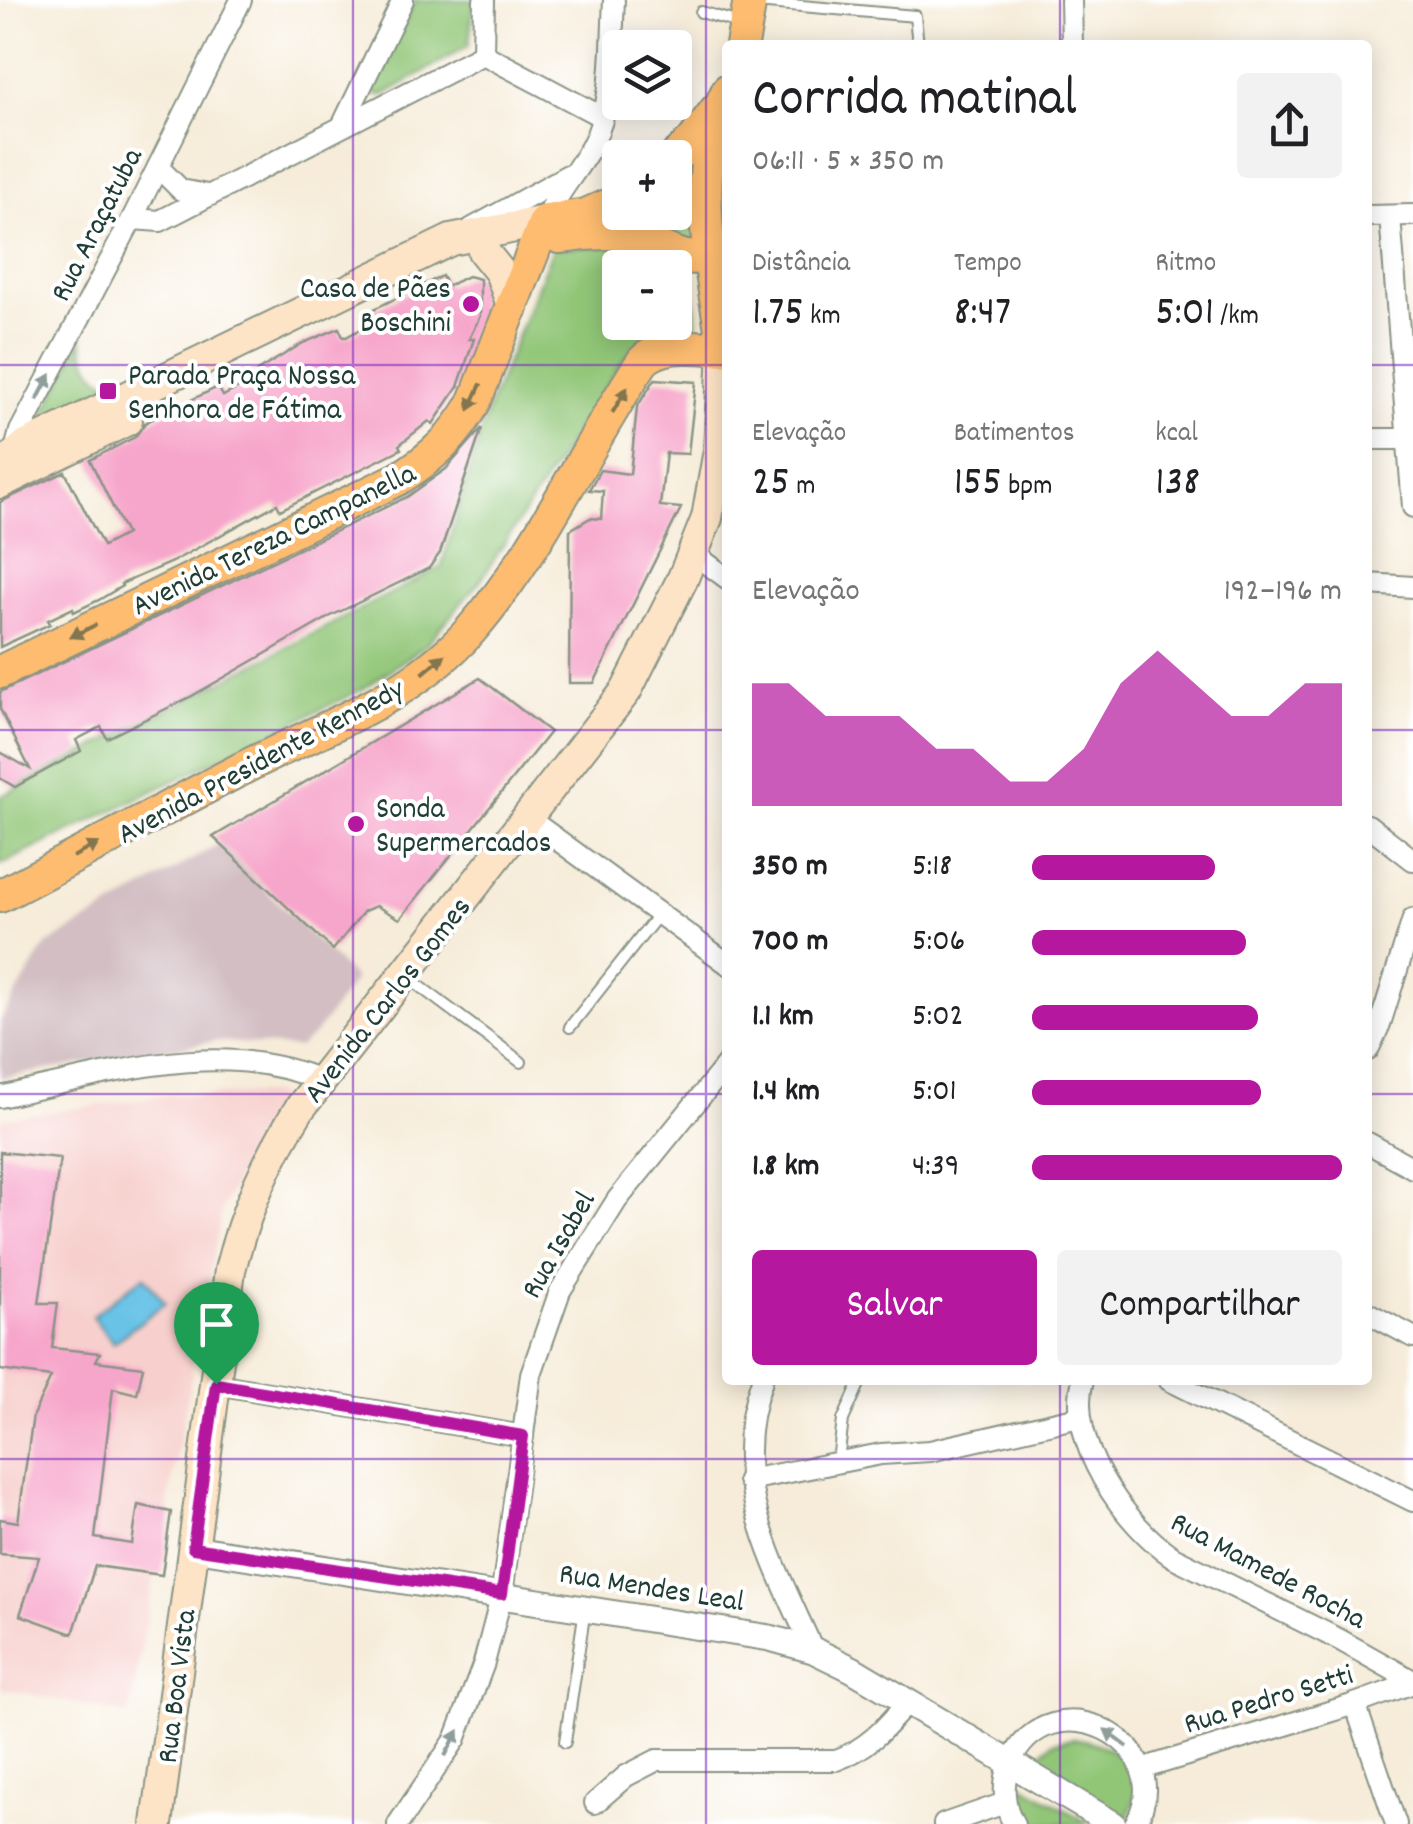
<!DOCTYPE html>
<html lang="pt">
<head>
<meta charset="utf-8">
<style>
  :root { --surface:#fff; --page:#f2f2f2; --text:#202124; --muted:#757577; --accent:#b5179e }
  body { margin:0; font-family:Dekko,sans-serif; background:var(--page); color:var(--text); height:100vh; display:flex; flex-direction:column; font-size:38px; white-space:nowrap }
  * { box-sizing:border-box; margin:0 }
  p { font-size:32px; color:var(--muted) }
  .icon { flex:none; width:55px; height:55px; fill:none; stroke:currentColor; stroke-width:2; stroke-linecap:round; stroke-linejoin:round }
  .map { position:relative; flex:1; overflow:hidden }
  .details { position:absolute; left:722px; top:40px; width:650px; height:1345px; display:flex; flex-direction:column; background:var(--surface); border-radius:10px; box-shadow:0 5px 25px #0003 }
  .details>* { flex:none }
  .buttons { position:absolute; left:602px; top:30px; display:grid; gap:20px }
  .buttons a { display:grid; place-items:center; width:90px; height:90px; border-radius:10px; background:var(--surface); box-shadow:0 5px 25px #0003; font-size:50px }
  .pin { position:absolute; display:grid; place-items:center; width:85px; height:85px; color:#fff; margin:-102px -42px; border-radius:50% 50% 50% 0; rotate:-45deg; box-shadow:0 0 10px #0007 }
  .pin .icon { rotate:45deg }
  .round { display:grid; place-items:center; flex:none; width:105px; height:105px; border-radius:10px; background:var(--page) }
  .headline { display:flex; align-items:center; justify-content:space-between; height:170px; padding:0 30px }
  h1 { font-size:55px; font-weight:600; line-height:75px }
  .stats { display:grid; grid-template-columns:repeat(3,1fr); gap:15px; height:170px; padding:10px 30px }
  .stats div { display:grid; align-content:center }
  .stats b { font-size:42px; font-weight:600 }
  .stats small { font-size:28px; font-weight:400 }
  .stats p { font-size:28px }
  .chart { height:280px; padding:20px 30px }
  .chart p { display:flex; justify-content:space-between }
  .chart svg { width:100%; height:180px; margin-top:10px; fill:var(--accent); opacity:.7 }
  .primary-button { display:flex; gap:20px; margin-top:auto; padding:20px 30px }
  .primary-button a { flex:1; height:115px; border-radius:10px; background:var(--accent); color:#fff; font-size:40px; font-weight:600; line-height:115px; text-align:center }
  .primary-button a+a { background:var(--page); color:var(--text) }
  ul { padding:0 30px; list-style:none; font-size:32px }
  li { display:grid; grid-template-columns:160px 120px 1fr; align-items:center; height:75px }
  li i { height:25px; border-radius:12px; background:var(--accent) }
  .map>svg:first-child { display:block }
</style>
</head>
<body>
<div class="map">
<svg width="1413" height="1824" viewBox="0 0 1413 1824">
  <rect width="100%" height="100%" fill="#fff"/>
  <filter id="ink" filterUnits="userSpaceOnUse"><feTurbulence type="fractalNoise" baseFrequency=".01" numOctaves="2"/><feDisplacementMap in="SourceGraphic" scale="20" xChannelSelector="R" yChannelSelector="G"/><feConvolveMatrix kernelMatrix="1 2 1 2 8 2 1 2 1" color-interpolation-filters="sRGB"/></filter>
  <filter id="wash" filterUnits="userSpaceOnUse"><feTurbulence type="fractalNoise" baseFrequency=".0048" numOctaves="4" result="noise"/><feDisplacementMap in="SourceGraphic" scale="40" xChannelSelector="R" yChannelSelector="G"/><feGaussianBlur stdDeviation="2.25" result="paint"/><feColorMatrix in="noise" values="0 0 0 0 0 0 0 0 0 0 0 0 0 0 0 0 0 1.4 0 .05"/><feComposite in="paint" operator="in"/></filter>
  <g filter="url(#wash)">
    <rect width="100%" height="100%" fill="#f6ecd9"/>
    <!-- built -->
    <polygon fill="#f7d0cd" points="279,1094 222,1209 129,1715 0,1688 0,1119 174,1095"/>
    <!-- industrial -->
    <polygon fill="#d2bec3" points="219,844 355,979 315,1034 298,1048 217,1041 0,1078 0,1021 46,945"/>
    <!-- green -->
    <g fill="#91c677" stroke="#588256" stroke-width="2.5">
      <polygon points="415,0 474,0 469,45 384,95 377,95 373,89 375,81"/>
      <polygon points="688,169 699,170 697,244 595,219 620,212 675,212 675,174"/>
      <path d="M 623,245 L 666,267 L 620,268 L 620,322 L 675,322 L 675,274 C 697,291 696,307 697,333 C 665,336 645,336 623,360 L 480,581 L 426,645 L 363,689 L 0,865 L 0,797 L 441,567 L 488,409 L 553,248 Z"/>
      <path d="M 82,340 C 85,368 96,376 119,391 L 37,427 Z"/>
      <path d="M 1073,1738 C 1102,1742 1134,1756 1136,1789 C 1137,1798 1130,1810 1127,1819 L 1033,1760 L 1054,1742 Z"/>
      <polygon points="1025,1786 1090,1824 1027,1824 1020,1806 1020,1787"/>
    </g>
    <!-- water -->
    <polygon fill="#69c3e7" stroke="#44808e" stroke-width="2.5" points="144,1276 165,1303 113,1343 92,1316"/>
    <g id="blocks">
      <!-- building -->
      <g fill="#f7a6cb">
        <polygon points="442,276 447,286 468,276 480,279 480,316 469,339 474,339 458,387 433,424 429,421 399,445 401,449 280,510 277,504 172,562 121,584 122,586 99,600 74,612 73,608 48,620 50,624 0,647 0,502 65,472 103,546 126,534 90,460 135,437 145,423 193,399 218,387 223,396 260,377 257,371 303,343 339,328 343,337 346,337 374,322 368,312"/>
        <polygon points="655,379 696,382 688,454 666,453 660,506 681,508 594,683 569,683 570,530 590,518 601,519 603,491 589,490 600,470 630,474 637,407"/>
        <polygon points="482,428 440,553 429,568 331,616 192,696 107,738 101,727 76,740 81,751 15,787 0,778 0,752 30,769 0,709 0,692 407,497 446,469"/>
        <polygon points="480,678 550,732 400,919 376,906 364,911 333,950 213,837"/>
        <polygon points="0,1152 60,1158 39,1303 58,1303 52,1348 100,1353 96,1361 143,1367 137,1394 113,1388 95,1538 132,1544 138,1505 171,1512 162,1575 95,1566 73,1634 20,1615 39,1557 0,1554 0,1519 18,1522 33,1415 51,1377 0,1370"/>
      </g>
    </g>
  </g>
  <g filter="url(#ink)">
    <use href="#blocks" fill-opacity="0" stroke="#8a9486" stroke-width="2.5"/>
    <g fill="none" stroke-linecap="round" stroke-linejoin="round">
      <!-- service casing -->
      <g stroke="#8a9486" stroke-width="14">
        <g id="service">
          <polyline points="756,2 915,16 918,45"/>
          <polyline points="701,12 739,23"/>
          <polyline points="406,976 521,1062"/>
          <polyline points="570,1027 659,914"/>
          <polyline points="838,1461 843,1420 861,1380"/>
          <polyline points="565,1742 585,1609"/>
        </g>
      </g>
      <!-- minor casing -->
      <g stroke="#8a9486" stroke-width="24">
        <g id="minor">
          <polyline points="1071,0 1072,45"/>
          <polyline points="483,54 602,117"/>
          <polyline points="483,54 484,0"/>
          <polyline points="342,126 403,0"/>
          <polyline points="158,167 181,190 207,195"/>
          <polyline points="1368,216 1413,215"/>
          <polyline points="1390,216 1413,507"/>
          <polyline points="132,219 160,221 483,54"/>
          <path d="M 545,221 C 556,194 576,173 591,147 C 615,103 611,48 614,0"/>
          <polyline points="471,229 568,175"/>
          <polyline points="1368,439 1408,439"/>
          <polyline points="13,458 20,431 132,219 241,0"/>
          <polyline points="694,554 728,579"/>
          <polyline points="1368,584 1413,587"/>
          <polyline points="529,819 728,964"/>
          <polyline points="1368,825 1413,860"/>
          <polyline points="1368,1050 1380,1024 1413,919"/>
          <path d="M 0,1097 C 105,1075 220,1036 322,1081"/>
          <polyline points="1368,1143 1413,1168"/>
          <polyline points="1368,1313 1413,1337"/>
          <path d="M 762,1380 C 725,1479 773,1561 813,1650"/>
          <path d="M 1083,1380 C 1066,1441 1124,1524 1173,1557 L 1340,1640 L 1413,1681"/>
          <polyline points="1169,1380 1413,1501"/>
          <polyline points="216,1384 523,1436"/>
          <polyline points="748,1480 881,1454 930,1451 1079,1417"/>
          <polyline points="1355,1704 1396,1824"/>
          <polyline points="1141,1769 1355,1704 1413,1683"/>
          <path d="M 595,1803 L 626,1776 L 657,1760 L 836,1760 C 868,1749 887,1726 909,1701"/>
          <polyline points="398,1824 455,1740 484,1663 502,1594 531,1374 560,1291 617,1200 728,1063"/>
          <polyline points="944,1824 1005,1803"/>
          <path d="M 1014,1824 C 1003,1806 1002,1783 1010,1764 C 1049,1674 1182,1743 1135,1824"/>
        </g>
      </g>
      <!-- tertiary casing -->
      <g stroke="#8a9486" stroke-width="29">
        <polyline id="tertiary" points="193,1548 770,1638 813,1650 852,1669 1113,1824"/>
      </g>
      <!-- secondary casing -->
      <g stroke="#8a9486" stroke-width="34">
        <g id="secondary">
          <polyline points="483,251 500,272 513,308"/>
          <polyline points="0,468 24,447 451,240 545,221"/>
          <polyline points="0,483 127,420"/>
          <path d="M 157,1824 L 230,1270 C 245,1210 267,1160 300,1108 L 626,691 L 683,578 L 707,518 L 719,450 L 724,349"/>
        </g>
      </g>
      <!-- primary casing -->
      <g stroke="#8a9486" stroke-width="36">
        <g id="primary">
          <polyline points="742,45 750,0"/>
          <polyline points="674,158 692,142 716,110"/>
          <path d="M 559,237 C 580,235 602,231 623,234 C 664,241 683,274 728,248"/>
          <path d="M 724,349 C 712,266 687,170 728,90"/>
          <path d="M 0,672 L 398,479 C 432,458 456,436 475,401 L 545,221 L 586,215 L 620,200"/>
          <path d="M 0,896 C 81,853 162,810 243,768 C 322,728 410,698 470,631 C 541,550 583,450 643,361 C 664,341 697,348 724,349"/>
        </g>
      </g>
      <!-- service -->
      <use href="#service" stroke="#fff" stroke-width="10"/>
      <!-- minor -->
      <use href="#minor" stroke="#fff" stroke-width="20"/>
      <!-- tertiary -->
      <use href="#tertiary" stroke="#fff" stroke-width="25"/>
      <!-- secondary -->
      <use href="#secondary" stroke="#fee4c6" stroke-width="30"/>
      <!-- primary -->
      <use href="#primary" stroke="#fdbc70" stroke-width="32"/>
    </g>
    <!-- one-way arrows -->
    <defs><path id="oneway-solid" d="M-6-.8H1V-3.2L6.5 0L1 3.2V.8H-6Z" transform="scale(2.5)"/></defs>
    <g fill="#8f9e9a">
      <use href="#oneway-solid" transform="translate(44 387) rotate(-62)"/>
      <use href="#oneway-solid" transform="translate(1116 1738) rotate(-143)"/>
      <use href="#oneway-solid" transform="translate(452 1743) rotate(-62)"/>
    </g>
    <g fill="#83764f">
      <use href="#oneway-solid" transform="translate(475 397) rotate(115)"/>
      <use href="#oneway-solid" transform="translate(620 400) rotate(-59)"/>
      <use href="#oneway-solid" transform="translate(83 631) rotate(154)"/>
      <use href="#oneway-solid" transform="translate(434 664) rotate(-40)"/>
      <use href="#oneway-solid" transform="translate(86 850) rotate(-28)"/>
    </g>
  </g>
  <g fill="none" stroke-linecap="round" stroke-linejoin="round" filter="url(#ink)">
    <!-- route casing -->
    <g stroke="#fff" stroke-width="20">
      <polygon id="route" points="216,1384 523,1436 502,1594 193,1548"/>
    </g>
    <!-- route -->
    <use href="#route" stroke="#b5179e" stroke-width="12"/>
  </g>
  <!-- grid -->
  <path fill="none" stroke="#7b2cbf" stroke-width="2.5" stroke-opacity="0.55" d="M 353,0 L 353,1824M 706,0 L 706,1824M 1060,0 L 1060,45M 0,365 L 728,365M 1368,365 L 1413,365M 0,730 L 728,730M 1368,730 L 1413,730M 0,1094 L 728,1094M 1368,1094 L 1413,1094M 1060,1380 L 1060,1824M 0,1459 L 1413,1459"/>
  <!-- markers -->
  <g fill="#b5179e" stroke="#fff" stroke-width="4">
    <circle cx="471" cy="304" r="10"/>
    <rect x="98" y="381" width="20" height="20" rx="5"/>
    <circle cx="356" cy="824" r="10"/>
  </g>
  <g text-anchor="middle" stroke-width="8" stroke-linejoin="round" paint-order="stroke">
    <!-- street labels -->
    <g font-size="30" fill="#1f3d34" stroke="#fff">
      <text transform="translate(95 224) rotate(-63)" y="10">Rua Araçatuba</text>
      <text transform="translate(273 538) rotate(-26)" y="10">Avenida Tereza Campanella</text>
      <text transform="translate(260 760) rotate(-28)" y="10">Avenida Presidente Kennedy</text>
      <text transform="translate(386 999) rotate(-52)" y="10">Avenida Carlos Gomes</text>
      <text transform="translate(557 1244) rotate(-60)" y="10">Rua Isabel</text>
      <text transform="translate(1269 1569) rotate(28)" y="10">Rua Mamede Rocha</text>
      <text transform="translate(652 1586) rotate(9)" y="10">Rua Mendes Leal</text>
      <text transform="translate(175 1686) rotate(-83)" y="10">Rua Boa Vista</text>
      <text transform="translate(1268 1698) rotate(-17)" y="10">Rua Pedro Setti</text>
    </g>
    <!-- poi labels -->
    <g font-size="30" fill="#1f3d34" stroke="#fff" text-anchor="start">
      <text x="451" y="297" text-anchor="end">Casa de Pães<tspan x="451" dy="34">Boschini</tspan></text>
      <text x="128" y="384">Parada Praça Nossa<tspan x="128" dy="34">Senhora de Fátima</tspan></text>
      <text x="376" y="817">Sonda<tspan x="376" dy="34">Supermercados</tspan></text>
    </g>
  </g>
</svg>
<div class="buttons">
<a><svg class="icon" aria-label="layers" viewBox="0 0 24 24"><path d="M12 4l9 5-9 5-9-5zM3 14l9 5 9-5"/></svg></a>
<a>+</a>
<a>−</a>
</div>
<div class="pin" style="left:216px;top:1384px;background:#1e9e55"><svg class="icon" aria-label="arrive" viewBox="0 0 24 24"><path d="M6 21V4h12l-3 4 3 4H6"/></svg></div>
<section class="details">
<div class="headline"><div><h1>Corrida matinal</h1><p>06:11 · 5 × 350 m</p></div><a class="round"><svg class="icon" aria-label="share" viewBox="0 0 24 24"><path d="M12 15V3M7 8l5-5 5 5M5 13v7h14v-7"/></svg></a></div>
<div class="stats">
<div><p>Distância</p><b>1.75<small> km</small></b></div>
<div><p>Tempo</p><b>8:47</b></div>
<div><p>Ritmo</p><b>5:01<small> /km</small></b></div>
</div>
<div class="stats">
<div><p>Elevação</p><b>25<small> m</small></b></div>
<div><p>Batimentos</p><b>155<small> bpm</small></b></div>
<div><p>kcal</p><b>138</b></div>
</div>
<div class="chart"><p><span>Elevação</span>192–196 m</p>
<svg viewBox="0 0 160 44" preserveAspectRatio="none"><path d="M0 44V14L10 14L20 22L30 22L40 22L50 30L60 30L70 38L80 38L90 30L100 14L110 6L120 14L130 22L140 22L150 14L160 14V44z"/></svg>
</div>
<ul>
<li><b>350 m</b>5:18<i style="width:59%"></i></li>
<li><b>700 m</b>5:06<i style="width:69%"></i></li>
<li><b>1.1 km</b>5:02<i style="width:73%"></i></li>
<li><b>1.4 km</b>5:01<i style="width:74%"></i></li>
<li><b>1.8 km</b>4:39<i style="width:100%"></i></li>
</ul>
<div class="primary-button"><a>Salvar</a><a>Compartilhar</a></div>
</section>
</div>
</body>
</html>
